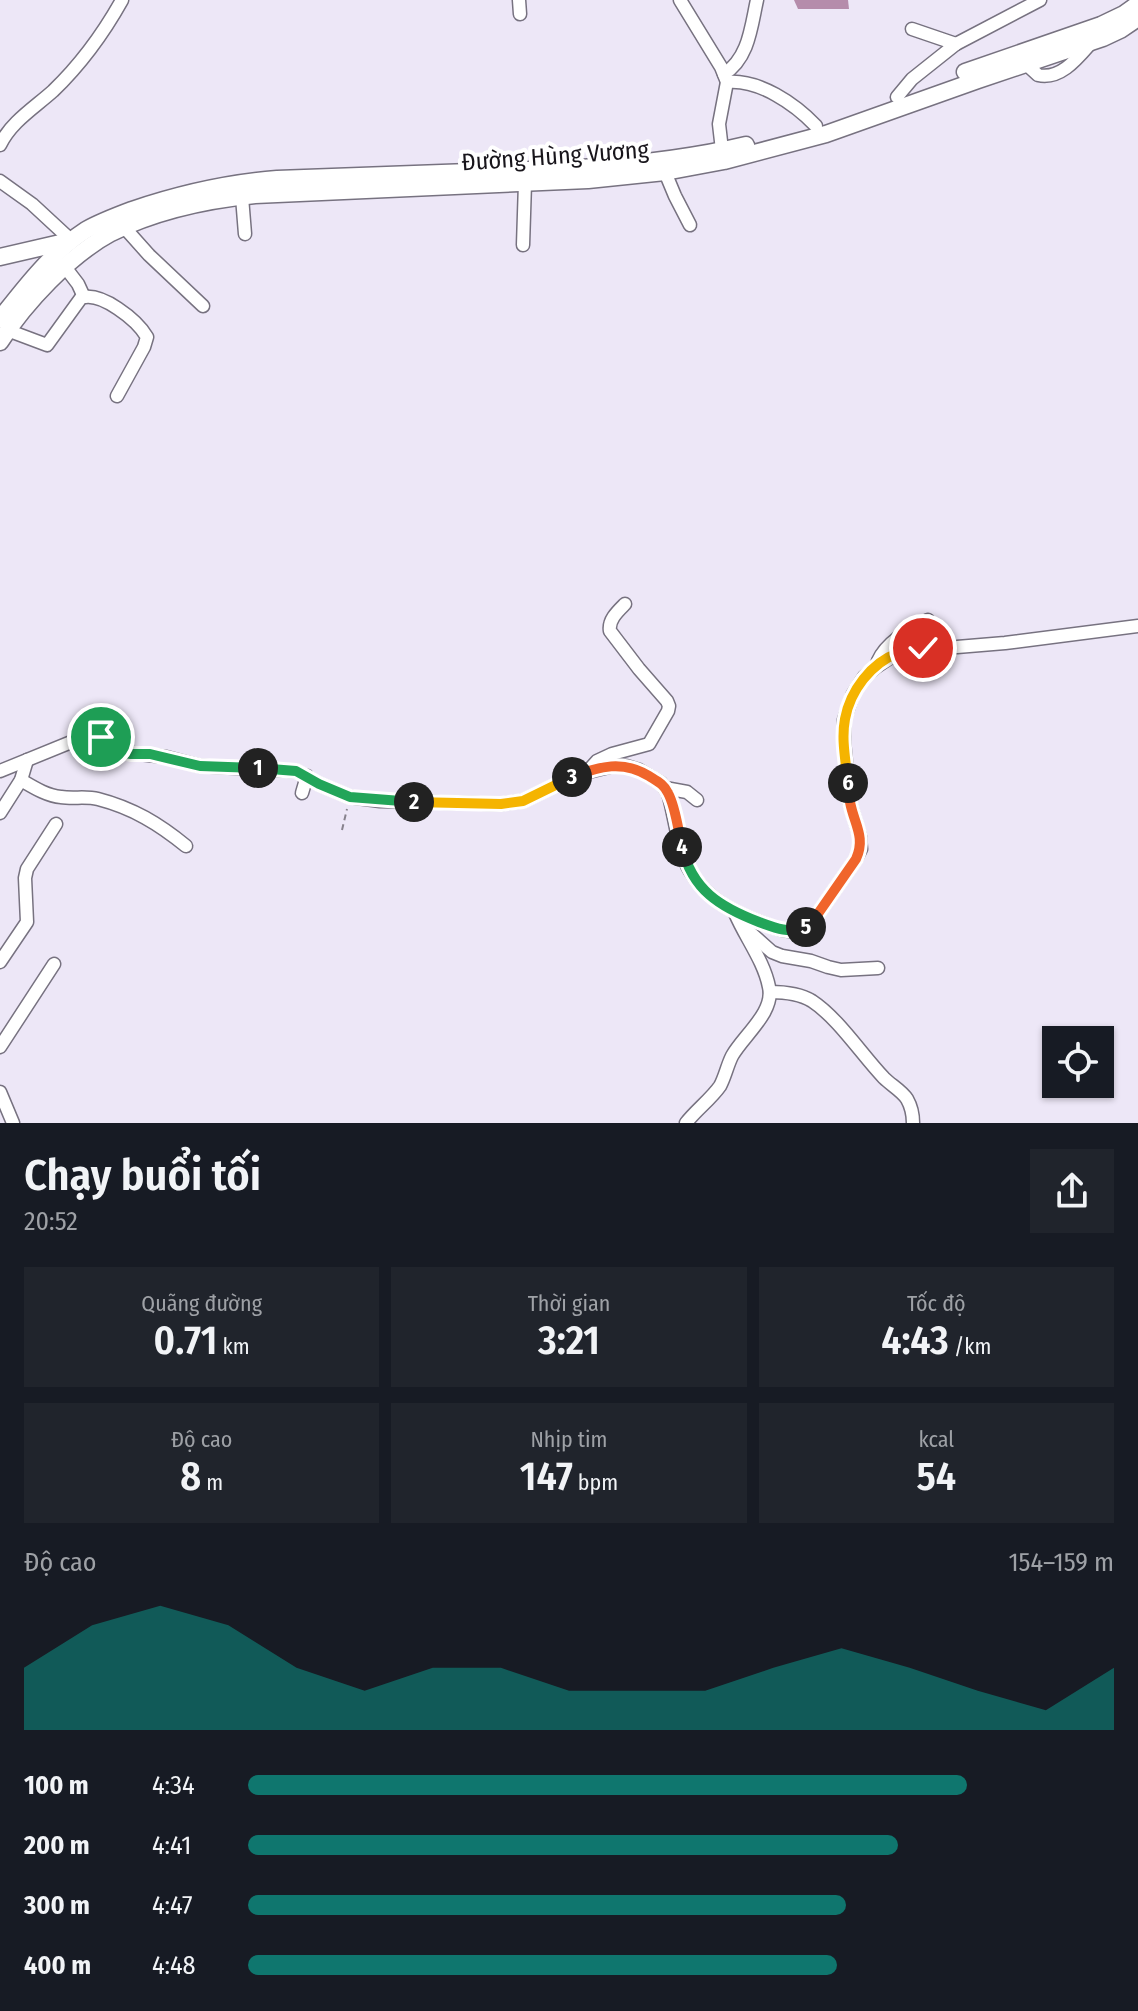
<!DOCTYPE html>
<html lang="vi">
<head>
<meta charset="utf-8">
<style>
  :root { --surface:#171b24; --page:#20242c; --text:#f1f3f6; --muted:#9ea1a6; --accent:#0f766e }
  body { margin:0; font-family:"Fira Sans Condensed",sans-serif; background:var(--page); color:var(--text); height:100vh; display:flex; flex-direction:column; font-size:30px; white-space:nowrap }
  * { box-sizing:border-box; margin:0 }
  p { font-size:26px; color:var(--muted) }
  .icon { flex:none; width:44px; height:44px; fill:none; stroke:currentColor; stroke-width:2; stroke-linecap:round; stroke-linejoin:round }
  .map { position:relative; height:1123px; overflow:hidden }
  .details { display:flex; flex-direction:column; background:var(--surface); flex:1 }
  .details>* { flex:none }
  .buttons { position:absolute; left:1042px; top:1026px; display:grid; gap:16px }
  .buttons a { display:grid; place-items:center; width:72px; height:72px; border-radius:0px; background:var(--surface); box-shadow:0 2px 6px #0004; font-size:40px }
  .pin { position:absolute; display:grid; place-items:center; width:68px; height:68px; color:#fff; margin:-34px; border:4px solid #fff; border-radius:50%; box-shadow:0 2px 8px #0007 }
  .km { position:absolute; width:40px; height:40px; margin:-20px; border-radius:50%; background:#222; color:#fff; font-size:22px; line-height:40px; text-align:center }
  .round { display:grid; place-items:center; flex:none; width:84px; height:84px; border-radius:0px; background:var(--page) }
  .head { display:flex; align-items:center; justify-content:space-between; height:136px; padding:0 24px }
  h1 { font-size:44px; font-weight:600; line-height:60px }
  .figures { display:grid; grid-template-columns:repeat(3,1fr); gap:12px; height:136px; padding:8px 24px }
  .figures div { display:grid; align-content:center; border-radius:0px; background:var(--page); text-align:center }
  .figures b { font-size:40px; font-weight:600 }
  .figures small { font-size:22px; font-weight:400 }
  .figures p { font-size:22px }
  .chart { height:224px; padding:16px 24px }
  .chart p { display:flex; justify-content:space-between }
  .chart svg { width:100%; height:144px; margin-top:8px; fill:var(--accent); opacity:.7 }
  ul { padding:0 24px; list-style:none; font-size:26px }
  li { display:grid; grid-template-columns:128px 96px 1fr; align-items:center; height:60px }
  li i { height:20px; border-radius:10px; background:var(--accent) }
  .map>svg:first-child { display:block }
</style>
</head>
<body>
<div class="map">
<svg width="1138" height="1123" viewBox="0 0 1138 1123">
  <rect width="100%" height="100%" fill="#ede7f7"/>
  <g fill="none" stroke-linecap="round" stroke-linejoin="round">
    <!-- minor casing -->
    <g stroke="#777280" stroke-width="15">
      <g id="minor">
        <polyline points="519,0 520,14"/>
        <polyline points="680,0 721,67 727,82 719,124 722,150"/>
        <polyline points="912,29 956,44"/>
        <path d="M 1026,64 L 1038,75 C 1060,80 1077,59 1090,44"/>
        <path d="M 724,74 C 749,58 751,27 757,0"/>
        <path d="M 727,82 C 759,79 795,104 816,126"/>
        <polyline points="897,97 912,79 956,44 1040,0"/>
        <path d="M 0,145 C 11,122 34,108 53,91 C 81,64 103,34 122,0"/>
        <polyline points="665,172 675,196 690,225"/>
        <polyline points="0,181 32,204 72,241"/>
        <polyline points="242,197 245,234"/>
        <polyline points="124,227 149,255 203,306"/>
        <polyline points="523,245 525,183"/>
        <polyline points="65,267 78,284 84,297"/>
        <path d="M 7,330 L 47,345 L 81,298 C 101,291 137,320 147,337 L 144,347 L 117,396"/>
        <path d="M 876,667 C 881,645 909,629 928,620"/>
        <path d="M 0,771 L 86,736 L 94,735 L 101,737 L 121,752 L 166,757 L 200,766 L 296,771 L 319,784 L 350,797 L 380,801 L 501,804 L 523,801 L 576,775 L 613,766 L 626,766 L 639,770 L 661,783 L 668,793 C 675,816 678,852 690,871 C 707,900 734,913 765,924 C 774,928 785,932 795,931 C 804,929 809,924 815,918 L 856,859 L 861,849 L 860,837 L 850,803 L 844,742 L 844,720 L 853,694 L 864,677 L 876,667 L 897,653 L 923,648 L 957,647 L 1005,643 L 1138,626"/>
        <path d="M 588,771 L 597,761 L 612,754 L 649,744 L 668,711 L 669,706 L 667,701 L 639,669 L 610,631 C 608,620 618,611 625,604"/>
        <path d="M 21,780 C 33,787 47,796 61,797 C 73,799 86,796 98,799 C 133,808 159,824 186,846"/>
        <polyline points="665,788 687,792 697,800"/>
        <polyline points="302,793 307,776"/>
        <polyline points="0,813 21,780 27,760"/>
        <polyline points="745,928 772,952 782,956 811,961 828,967 841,970 878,968"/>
        <polyline points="0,962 27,922 25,878 27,869 56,824"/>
        <path d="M 770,992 C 784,992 799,993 812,1001 C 838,1018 862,1055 884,1078 C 891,1085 902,1091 907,1099 C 911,1106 913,1116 913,1123"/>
        <polyline points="0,1047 54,964"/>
        <polyline points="0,1092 13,1123"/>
        <path d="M 686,1123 C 696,1110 711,1099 720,1086 C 725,1077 727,1066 732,1056 C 743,1036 775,1012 769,987 C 764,961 745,937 735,913"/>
      </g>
    </g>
    <!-- major casing -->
    <g stroke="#777280" stroke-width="19">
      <g id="major">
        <polyline points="965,72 1101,25 1124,14 1138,4"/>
        <polyline points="0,257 69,241"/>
        <path d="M 0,319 C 25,287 52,252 86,230 C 100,222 116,216 132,210 C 179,194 227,183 277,179 L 581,168 C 637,164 692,158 746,145"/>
        <path d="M 0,342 C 25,303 70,255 111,233 C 155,211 206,200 255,195 L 588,180 L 665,172 L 724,161 L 826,134 L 978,80 L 1103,38 L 1120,30 L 1138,18"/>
      </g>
    </g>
    <!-- path -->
    <polyline stroke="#87828d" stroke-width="2" stroke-dasharray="6 4" stroke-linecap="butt" points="342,830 347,809"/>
    <!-- minor -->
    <use href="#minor" stroke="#fff" stroke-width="12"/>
    <!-- major -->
    <use href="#major" stroke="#fff" stroke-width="16"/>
  </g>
  <!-- wall -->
  <polygon fill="#b58cab" points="794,0 848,0 849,9 798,9"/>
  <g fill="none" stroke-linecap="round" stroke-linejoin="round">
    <!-- split-1 casing -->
    <g stroke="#fff" stroke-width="16">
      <polyline id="split-1" points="101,737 121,752 131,754 150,754 200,766 258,768"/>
    </g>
    <!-- split-2 casing -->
    <g stroke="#fff" stroke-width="16">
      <polyline id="split-2" points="258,768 296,771 319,784 350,797 414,802"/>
    </g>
    <!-- split-3 casing -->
    <g stroke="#fff" stroke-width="16">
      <polyline id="split-3" points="414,802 501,804 523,801 572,777"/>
    </g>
    <!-- split-4 casing -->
    <g stroke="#fff" stroke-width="16">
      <path id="split-4" d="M 572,777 C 600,766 623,760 649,776 C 657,781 664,784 668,793 C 676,808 678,830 682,847"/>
    </g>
    <!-- split-5 casing -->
    <g stroke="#fff" stroke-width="16">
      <path id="split-5" d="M 682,847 C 692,890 720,907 759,922 C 775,928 790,934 806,927"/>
    </g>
    <!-- split-6 casing -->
    <g stroke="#fff" stroke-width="16">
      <path id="split-6" d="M 806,927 L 815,918 L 856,859 C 866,837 854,824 850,802 C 849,796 849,789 848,783"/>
    </g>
    <!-- split-7 casing -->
    <g stroke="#fff" stroke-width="16">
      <path id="split-7" d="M 848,783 C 846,762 841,740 845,719 C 850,691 871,663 898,653 C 905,650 915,649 923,648"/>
    </g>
    <!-- split-1 -->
    <use href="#split-1" stroke="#22a559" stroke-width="10"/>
    <!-- split-2 -->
    <use href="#split-2" stroke="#22a559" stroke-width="10"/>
    <!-- split-3 -->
    <use href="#split-3" stroke="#f5b400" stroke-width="10"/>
    <!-- split-4 -->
    <use href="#split-4" stroke="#f0652b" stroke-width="10"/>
    <!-- split-5 -->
    <use href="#split-5" stroke="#22a559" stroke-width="10"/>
    <!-- split-6 -->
    <use href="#split-6" stroke="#f0652b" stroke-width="10"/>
    <!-- split-7 -->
    <use href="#split-7" stroke="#f5b400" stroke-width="10"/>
  </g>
  <g text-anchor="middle" stroke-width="8" stroke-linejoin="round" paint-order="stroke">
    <!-- street labels -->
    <g font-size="24" fill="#18151b" stroke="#fff">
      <text transform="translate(555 156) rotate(-4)" y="8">Đường Hùng Vương</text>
    </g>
  </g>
</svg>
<div class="buttons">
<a><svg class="icon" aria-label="locate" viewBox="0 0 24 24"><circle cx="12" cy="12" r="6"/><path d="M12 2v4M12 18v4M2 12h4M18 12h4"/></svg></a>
</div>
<div class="pin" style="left:101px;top:737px;background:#1e9e55"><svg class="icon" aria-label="arrive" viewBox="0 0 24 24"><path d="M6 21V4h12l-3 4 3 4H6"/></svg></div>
<div class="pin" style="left:923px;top:648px;background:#d93025"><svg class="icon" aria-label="check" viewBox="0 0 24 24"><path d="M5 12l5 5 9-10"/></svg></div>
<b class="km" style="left:258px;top:768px">1</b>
<b class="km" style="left:414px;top:802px">2</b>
<b class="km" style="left:572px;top:777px">3</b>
<b class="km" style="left:682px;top:847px">4</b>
<b class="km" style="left:806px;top:927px">5</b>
<b class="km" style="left:848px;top:783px">6</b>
</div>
<section class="details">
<div class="head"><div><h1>Chạy buổi tối</h1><p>20:52</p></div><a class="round"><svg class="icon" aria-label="share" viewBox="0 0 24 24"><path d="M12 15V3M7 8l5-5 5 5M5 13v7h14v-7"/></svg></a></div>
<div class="figures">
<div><p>Quãng đường</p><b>0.71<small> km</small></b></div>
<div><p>Thời gian</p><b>3:21</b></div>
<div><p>Tốc độ</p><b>4:43<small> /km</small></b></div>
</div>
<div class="figures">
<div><p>Độ cao</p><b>8<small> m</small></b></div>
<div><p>Nhịp tim</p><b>147<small> bpm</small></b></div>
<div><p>kcal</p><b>54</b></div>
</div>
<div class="chart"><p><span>Độ cao</span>154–159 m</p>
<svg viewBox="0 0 160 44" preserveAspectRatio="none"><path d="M0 44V25L10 12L20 6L30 12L40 25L50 32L60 25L70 25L80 32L90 32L100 32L110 25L120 19L130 25L140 32L150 38L160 25V44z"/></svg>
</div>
<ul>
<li><b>100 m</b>4:34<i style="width:83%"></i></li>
<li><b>200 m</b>4:41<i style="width:75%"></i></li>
<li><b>300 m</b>4:47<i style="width:69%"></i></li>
<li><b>400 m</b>4:48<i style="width:68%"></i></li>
</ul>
</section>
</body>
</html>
